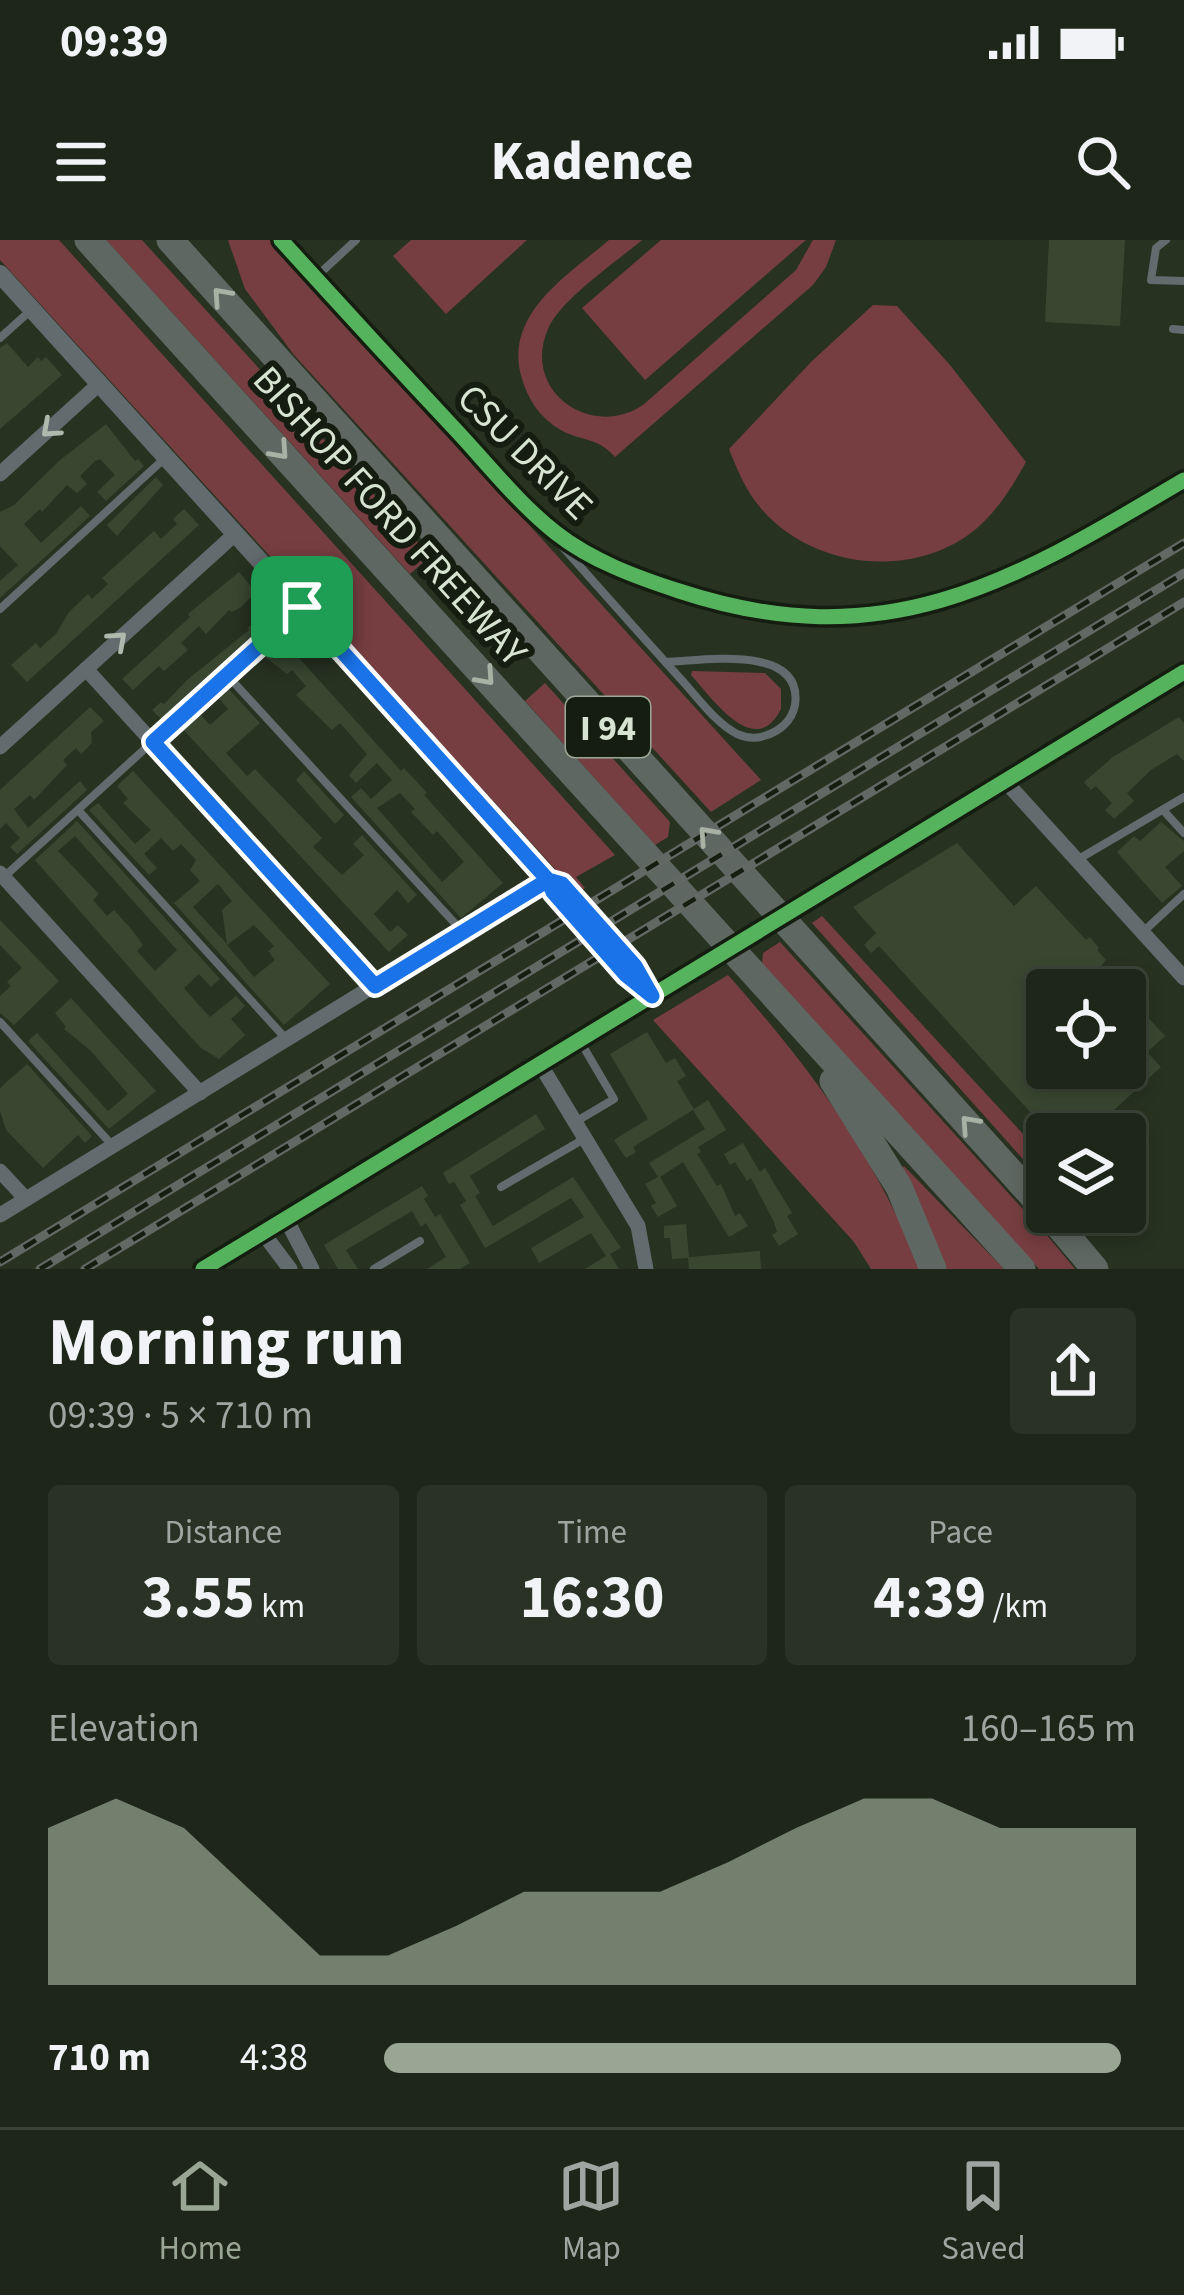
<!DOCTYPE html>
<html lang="en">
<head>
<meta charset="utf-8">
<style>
  :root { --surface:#1d2619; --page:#2a3226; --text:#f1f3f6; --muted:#a0a5a2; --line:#3b4338; --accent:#99a693 }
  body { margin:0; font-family:"Source Sans 3",sans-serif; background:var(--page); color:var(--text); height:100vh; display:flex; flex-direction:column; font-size:45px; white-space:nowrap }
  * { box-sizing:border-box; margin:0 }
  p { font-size:39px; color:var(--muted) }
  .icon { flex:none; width:66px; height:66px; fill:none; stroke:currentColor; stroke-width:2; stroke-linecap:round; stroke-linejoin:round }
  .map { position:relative; height:1029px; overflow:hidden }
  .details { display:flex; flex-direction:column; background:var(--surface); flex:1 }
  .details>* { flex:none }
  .tools { position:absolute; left:1026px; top:729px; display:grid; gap:24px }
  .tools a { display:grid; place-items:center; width:120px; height:120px; border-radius:12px; background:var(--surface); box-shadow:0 6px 18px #0003,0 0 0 3px var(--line); font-size:60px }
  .pin { position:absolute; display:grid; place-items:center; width:102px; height:102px; color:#fff; margin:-51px; border-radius:24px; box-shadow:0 6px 18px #0006 }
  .round { display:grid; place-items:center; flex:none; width:126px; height:126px; border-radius:12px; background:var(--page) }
  .headline { display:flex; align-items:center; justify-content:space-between; height:204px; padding:0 48px }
  h1 { font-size:66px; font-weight:700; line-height:90px }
  .metrics { display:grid; grid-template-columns:repeat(3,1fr); gap:18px; height:204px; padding:12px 48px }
  .metrics div { display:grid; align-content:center; border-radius:12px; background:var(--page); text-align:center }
  .metrics b { font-size:60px; font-weight:700 }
  .metrics small { font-size:33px; font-weight:400 }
  .metrics p { font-size:33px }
  .chart { height:336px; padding:24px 48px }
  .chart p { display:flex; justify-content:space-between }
  .chart svg { width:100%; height:216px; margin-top:12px; fill:var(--accent); opacity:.7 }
  ul { padding:0 48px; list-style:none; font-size:39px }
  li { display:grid; grid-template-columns:192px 144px 1fr; align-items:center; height:90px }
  li i { height:30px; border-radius:15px; background:var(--accent) }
  .status { display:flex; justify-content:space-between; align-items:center; height:84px; padding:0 60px; background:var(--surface); direction:ltr }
  .status svg { height:33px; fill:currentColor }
  header { display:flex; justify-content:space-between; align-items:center; height:156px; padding:0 48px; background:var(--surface); font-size:54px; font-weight:700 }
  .tabs { display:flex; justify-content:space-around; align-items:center; height:168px; border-top:3px solid var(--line); background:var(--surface); font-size:33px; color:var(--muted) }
  .tabs a { display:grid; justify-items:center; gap:6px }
  .tabs .current { color:var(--accent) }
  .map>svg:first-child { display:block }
</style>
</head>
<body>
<div class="status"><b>09:39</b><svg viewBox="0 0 49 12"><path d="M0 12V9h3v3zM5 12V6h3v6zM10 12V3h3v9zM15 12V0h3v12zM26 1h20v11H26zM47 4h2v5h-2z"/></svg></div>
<header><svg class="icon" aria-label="menu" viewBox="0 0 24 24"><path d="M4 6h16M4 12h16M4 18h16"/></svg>Kadence<svg class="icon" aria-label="search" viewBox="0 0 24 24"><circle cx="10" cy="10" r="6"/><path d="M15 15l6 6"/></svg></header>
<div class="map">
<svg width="1184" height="1029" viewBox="0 0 1184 1029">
  <rect width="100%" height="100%" fill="#273221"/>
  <!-- green -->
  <g fill="#773e41">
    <polygon points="0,0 59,0 615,615 576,637 585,648 577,653 0,20"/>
    <polygon points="106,0 142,0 430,316 410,334"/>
    <polygon points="228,0 270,0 761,540 711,572 294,115 245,49"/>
    <polygon points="411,0 527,0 446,74 393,16"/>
    <path d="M 609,0 L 642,0 C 616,22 560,60 548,89 C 521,151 591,200 643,165 L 796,30 L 813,0 L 836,0 L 826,27 L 813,45 L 615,217 C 595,194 577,203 553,185 C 537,173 528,158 522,139 C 502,75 567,36 609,0 Z"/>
    <polygon points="661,0 806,0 645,140 582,68"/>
    <path d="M 873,65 L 897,66 L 950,125 L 1026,222 C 1012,247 998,270 976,289 C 913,341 810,329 759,266 C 745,249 737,229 729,209 L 812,121 Z"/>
    <path d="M 692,431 L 765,433 L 781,449 L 781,469 C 755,521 712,458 691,435 Z"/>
    <polygon points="545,443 670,582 668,597 655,605 525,461"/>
    <polygon points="822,676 1047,920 1047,946 812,683"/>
    <polygon points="780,702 1051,1000 1075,1029 1039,1029 762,723 763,713"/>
    <path d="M 728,735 C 814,832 870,909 921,1029 L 871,1029 L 854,1002 L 653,780 Z"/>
    <polygon points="904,926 1004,1029 943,1029 900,930"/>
  </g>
  <!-- building -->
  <g fill="#394731" fill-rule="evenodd">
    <polygon points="1049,0 1125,0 1120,86 1045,82"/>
    <polygon points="7,103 28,127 38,117 41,121 46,117 62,135 0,189 0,108"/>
    <polygon points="106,184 135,221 138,219 144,226 106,261 97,252 115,235 100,219 95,221 80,236 87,244 77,253 67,245 42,272 40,269 24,284 41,303 81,266 90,276 0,358 0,341 18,325 0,306 0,272 14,265 59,221"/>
    <polygon points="156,237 163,245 117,296 107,285"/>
    <polygon points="184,269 199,285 27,442 11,425 36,403 40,408 56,394 69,372 88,354 92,359 108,344 102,338 154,291 161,299 177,284 173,279"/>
    <polygon points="239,332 256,352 241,367 232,372 229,370 206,394 199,386 181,403 188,410 164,431 159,426 133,450 122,439 190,377 188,374"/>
    <polygon points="274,369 279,375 163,481 152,470 161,462 164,464 187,440 249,390 247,388"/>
    <path d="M 280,397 L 401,531 L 404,528 L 417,542 L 427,553 L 424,555 L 503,643 L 461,678 L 351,557 L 361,548 L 371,559 L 392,540 L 377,523 L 356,543 L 349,535 L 367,514 L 340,483 L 332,490 L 296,455 L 306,446 L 292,430 L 287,434 L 261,414 ZM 400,553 L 415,569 L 411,572 L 433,595 L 437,591 L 464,622 L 442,642 L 377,568 Z"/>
    <polygon points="226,446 260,483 226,513 247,536 255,529 322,598 313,607 342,635 364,615 353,604 362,595 417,655 408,663 397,650 374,674 390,692 398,685 408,695 389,712 181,487 198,472 210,485 228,469 216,455"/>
    <polygon points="90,467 104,481 91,492 92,503 81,514 76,508 63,520 67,525 34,560 30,555 14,569 28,588 80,541 87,550 17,614 10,607 20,598 6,583 0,589 0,550"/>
    <polygon points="1179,477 1184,483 1184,521 1177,514 1151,530 1127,553 1134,561 1114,579 1105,570 1112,563 1096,546 1091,550 1084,542 1113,517"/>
    <path d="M 133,531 L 330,744 L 284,785 L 174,663 L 200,641 L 190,630 L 196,620 L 181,604 L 173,611 L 161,598 L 144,614 L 157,628 L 149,635 L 89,570 L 98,563 L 135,604 L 151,590 L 123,563 L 128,559 L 117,546 ZM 218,644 L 232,661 L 222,670 L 227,704 L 193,667 ZM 254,685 L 274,706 L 268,711 L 275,720 L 254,737 L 227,705 Z"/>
    <polygon points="304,531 344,575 335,584 296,540"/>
    <path d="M 77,581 L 220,739 L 211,747 L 199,734 L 184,748 L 196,762 L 210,777 L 236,756 L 245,766 L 231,779 L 245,795 L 219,819 L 201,808 L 178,783 L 35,620 ZM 75,596 L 177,710 L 155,731 L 137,711 L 143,705 L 133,691 L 114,670 L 107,676 L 93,660 L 99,654 L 58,611 Z"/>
    <polygon points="1161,582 1184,601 1184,611 1165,627 1182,646 1162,663 1117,612 1134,596 1140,601"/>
    <polygon points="957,603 1014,666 1036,646 1086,700 1090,697 1099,708 1097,710 1106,720 1101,726 1123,750 1047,750 1047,828 1125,828 1125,752 1165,796 1147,812 1161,827 1088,894 1050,894 879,706 871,713 864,705 876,693 853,667"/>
    <polygon points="0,680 59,741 14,785 0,773 0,756 11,746 7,742 22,728 0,705"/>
    <polygon points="71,758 156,851 109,889 28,801 37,793 108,871 128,854 90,810 64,789 66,787 55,773"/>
    <polygon points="647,792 666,823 675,818 686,836 677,841 694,869 708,860 726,890 698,907 701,912 697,914 717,946 721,944 735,976 740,973 748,986 729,997 683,922 660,937 677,966 658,977 651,966 656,963 645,944 658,937 649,923 705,889 693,870 633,907 636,912 626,918 614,900 648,879 610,814"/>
    <polygon points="27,824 92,896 85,903 78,895 43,928 6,890 0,871 0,848"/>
    <polygon points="536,874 545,889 470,936 480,953 475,956 493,986 573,937 621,1008 610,1014 619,1029 585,1029 606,1016 591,993 539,1023 531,1008 584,977 571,958 485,1008 460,965 466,961 454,942 449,944 443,933"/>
    <polygon points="743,903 760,932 765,928 792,973 787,976 798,994 779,1006 772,995 777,992 774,982 751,938 747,941 735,922 730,925 724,914"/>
    <polygon points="422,946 428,956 424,959 435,977 440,974 470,1023 460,1029 427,1029 446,1017 426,983 421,987 412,971 346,1010 358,1029 338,1029 324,1005"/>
    <polygon points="686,984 689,1017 760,1011 761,1029 689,1029 688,1018 672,1019 670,998 664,998 664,986"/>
  </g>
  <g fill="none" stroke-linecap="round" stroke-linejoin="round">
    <!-- service -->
    <g stroke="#626b6e" stroke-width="8">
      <polyline points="1166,0 1156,8 1151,40 1184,41"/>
      <polyline points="316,37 356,0"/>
      <polyline points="1173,89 1184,90"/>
      <polyline points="0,98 30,71"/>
      <path d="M 561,305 C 600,349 639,393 678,436 C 696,455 714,482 737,494 C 746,498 755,499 764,496 C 779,492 792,481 795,465 C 804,403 701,421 666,422"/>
      <polyline points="0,369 165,218"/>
      <polyline points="227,435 461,690"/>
      <polyline points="78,570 287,800"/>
      <polyline points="1163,570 1184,593"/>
      <polyline points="1077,620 1184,557"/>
      <polyline points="6,635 301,367"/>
      <polyline points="1144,691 1184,654"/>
      <polyline points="0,782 112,905"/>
      <polyline points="577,881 614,859 580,801"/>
      <polyline points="501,947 584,899"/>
      <polyline points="374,1029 420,1001"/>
    </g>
    <!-- minor -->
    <g stroke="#626b6e" stroke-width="15">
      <polyline points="0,234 99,144"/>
      <polyline points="86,429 375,746"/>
      <polyline points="0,507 235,294"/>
      <polyline points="1005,541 1184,738"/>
      <polyline points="0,633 200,853"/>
      <polyline points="540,824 638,986 646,1029"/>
      <polyline points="0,931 26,959"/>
      <polyline points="0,975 548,639"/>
      <polyline points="286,979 312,1029"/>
      <polyline points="263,993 290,1029"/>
    </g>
    <!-- tertiary -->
    <g stroke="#626b6e" stroke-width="18">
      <path d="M 281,0 C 338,63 396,126 454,188 C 487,223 518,263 556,293 C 592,321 636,337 679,351 C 886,419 1012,342 1184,240"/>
      <polyline points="0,34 548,639 553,653 626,735 651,756"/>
      <polyline points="799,668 1184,432"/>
      <polyline points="587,673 635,726 645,744"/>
      <polyline points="203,1029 710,721"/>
    </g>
    <!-- motorway -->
    <g stroke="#5e6761" stroke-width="27">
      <polyline points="88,0 1022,1029"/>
      <polyline points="170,0 1047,972"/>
      <polyline points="833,841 899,947 933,1029"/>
      <polyline points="1047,972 1095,1029"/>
    </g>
    <!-- rail casing -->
    <g stroke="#626965" stroke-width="9">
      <g id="rail">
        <polyline points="0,1022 1184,303"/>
        <polyline points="40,1029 1184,333"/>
        <polyline points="85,1029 1184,362"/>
      </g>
    </g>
    <!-- rail -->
    <use href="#rail" stroke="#141d0f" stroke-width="4.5" stroke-dasharray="14" stroke-linecap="butt"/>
    <!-- tertiary-bridge -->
    <polyline stroke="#626b6e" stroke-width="18" points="710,721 799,668"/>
    <!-- cycleway casing -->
    <g stroke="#141d0f" stroke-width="22">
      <g id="cycleway">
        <path d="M 281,0 C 338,63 396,126 454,188 C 487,223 518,263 556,293 C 592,321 636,337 679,351 C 886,419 1012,342 1184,240"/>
        <polyline points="203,1029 1184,432"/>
      </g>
    </g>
    <!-- cycleway -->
    <use href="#cycleway" stroke="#56b35d" stroke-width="15"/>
  </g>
  <!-- one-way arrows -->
  <defs><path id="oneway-chevron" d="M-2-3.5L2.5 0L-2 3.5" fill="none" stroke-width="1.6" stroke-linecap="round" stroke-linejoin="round" transform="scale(3)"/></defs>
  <g stroke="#a7b2a4">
    <use href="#oneway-chevron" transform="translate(221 56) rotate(-132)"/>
    <use href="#oneway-chevron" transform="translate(280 211) rotate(48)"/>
    <use href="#oneway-chevron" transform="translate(486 437) rotate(48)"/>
    <use href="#oneway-chevron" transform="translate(707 595) rotate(-132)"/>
    <use href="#oneway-chevron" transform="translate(969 884) rotate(-132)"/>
  </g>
  <g stroke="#aebaae">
    <use href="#oneway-chevron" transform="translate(50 189) rotate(138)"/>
    <use href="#oneway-chevron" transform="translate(118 400) rotate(-42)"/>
  </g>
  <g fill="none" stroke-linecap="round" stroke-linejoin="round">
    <!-- route casing -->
    <g stroke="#fff" stroke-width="24">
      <polyline id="route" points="302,367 153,502 375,746 548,640 553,652 626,735 652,756 635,726 562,644 548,640 302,367"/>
    </g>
    <!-- route -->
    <use href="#route" stroke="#1a73e8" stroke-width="15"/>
  </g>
  <g text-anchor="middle" stroke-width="12" stroke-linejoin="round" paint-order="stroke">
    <!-- shield labels -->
    <rect fill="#141d0f" stroke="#9ca897" stroke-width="3" x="566" y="457" width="84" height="60" rx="9"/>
    <g font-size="36" font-weight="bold" fill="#d7e4d1">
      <text x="608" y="500">I 94</text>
    </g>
    <!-- street labels -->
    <g font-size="39" fill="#d7e4d1" stroke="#141d0f">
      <text transform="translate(526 211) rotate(45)" y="14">CSU DRIVE</text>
      <text transform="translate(391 275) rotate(48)" y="14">BISHOP FORD FREEWAY</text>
    </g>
  </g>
</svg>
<div class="tools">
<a><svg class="icon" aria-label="locate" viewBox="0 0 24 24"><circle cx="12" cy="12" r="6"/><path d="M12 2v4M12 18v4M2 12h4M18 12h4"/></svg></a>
<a><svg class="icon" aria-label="layers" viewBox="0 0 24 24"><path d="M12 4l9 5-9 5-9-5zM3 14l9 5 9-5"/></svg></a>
</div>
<div class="pin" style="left:302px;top:367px;background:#1e9e55"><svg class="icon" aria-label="arrive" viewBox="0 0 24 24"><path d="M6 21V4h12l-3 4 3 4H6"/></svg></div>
</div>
<section class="details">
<div class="headline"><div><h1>Morning run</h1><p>09:39 · 5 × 710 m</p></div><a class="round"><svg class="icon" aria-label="share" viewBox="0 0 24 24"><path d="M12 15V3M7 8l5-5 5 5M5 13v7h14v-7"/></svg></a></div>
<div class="metrics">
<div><p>Distance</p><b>3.55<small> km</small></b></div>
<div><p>Time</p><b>16:30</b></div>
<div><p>Pace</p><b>4:39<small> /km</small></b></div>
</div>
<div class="chart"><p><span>Elevation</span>160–165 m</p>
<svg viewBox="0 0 160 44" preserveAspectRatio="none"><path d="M0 44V12L10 6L20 12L30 25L40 38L50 38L60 32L70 25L80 25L90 25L100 19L110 12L120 6L130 6L140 12L150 12L160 12V44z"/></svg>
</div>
<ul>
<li><b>710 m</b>4:38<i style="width:98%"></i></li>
</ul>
</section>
<nav class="tabs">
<a class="current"><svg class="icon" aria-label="home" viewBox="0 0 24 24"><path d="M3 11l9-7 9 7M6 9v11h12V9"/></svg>Home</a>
<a><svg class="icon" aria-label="map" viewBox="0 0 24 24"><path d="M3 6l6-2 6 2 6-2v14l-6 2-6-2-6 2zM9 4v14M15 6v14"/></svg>Map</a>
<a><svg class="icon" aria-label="saved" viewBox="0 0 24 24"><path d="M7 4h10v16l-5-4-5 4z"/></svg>Saved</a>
</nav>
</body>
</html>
